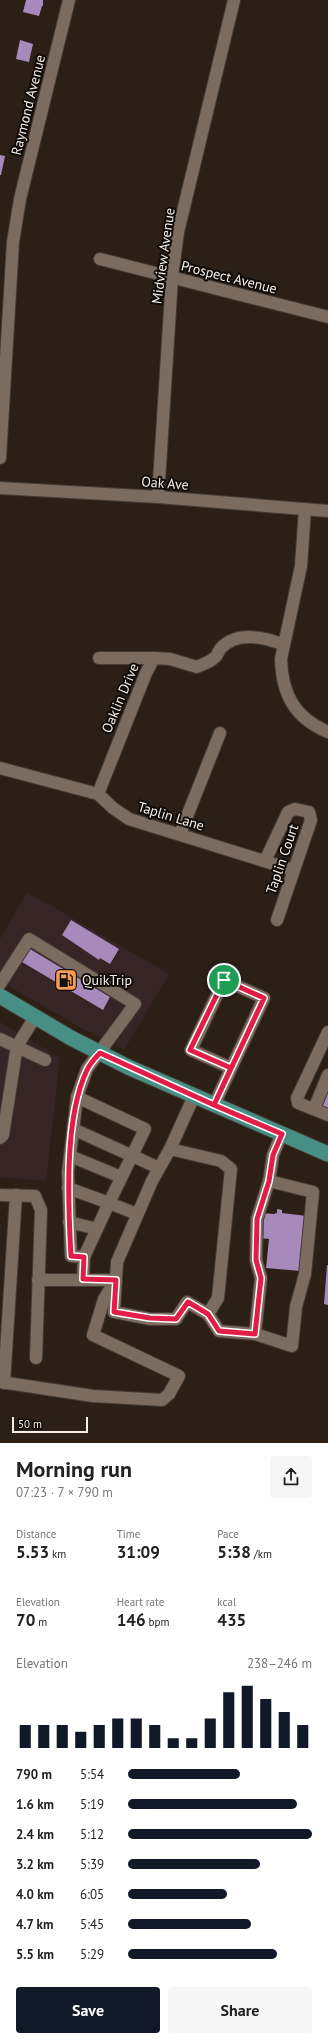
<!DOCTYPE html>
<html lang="en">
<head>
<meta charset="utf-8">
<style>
  :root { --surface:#fff; --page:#f6f6f6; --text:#222; --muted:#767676; --accent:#111827 }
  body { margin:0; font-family:"PT Sans",sans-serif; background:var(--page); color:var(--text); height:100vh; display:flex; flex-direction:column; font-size:15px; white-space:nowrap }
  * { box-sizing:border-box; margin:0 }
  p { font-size:13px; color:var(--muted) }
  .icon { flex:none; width:22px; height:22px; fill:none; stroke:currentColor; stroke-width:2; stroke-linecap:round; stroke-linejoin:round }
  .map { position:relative; height:1443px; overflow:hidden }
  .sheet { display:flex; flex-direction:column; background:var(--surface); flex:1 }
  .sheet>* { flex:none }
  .scale { position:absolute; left:12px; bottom:10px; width:76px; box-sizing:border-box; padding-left:4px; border:2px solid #f7eee7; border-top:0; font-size:11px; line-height:14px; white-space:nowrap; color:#f7eee7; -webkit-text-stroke:3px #100b07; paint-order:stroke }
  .pin { position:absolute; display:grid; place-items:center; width:34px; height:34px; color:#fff; margin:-17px; border:2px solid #fff; border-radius:50%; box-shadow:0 1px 4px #0007 }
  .round { display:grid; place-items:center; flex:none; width:42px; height:42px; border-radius:4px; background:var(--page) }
  .head { display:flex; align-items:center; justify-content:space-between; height:68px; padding:0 16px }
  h1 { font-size:22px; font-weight:600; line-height:30px }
  .figures { display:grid; grid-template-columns:repeat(3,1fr); gap:6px; height:68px; padding:4px 16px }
  .figures div { display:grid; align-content:center }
  .figures b { font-size:17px; font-weight:600 }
  .figures small { font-size:11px; font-weight:400 }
  .figures p { font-size:11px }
  .chart { height:112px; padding:8px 16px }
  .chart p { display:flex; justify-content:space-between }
  .chart svg { width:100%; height:72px; margin-top:4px; stroke:var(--accent); stroke-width:6 }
  .cta { display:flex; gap:8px; margin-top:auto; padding:8px 16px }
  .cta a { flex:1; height:46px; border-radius:4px; background:var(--accent); color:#fff; font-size:16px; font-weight:600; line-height:46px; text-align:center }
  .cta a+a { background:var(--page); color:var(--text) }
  ul { padding:0 16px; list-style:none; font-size:13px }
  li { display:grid; grid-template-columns:64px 48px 1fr; align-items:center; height:30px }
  li i { height:10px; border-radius:5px; background:var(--accent) }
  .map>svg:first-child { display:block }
</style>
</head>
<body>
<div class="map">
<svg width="328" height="1443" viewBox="0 0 328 1443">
  <rect width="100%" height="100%" fill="#2c2016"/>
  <!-- commercial -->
  <g fill="#372425">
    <polygon points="27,892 169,974 124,1050 78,1026 0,981 0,939"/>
    <polygon points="0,1022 60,1058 46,1181 0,1177"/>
  </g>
  <!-- building -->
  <g fill="#a789bc">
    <polygon points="26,0 43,0 43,6 42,6 39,16 23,12"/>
    <polygon points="20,40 33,44 29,62 16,59"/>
    <polygon points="0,155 5,156 1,175 0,175"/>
    <polygon points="71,920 119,949 110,964 100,958 99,960 62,935"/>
    <polygon points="30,949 110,997 103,1010 22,962"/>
    <polygon points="328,1088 328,1109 321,1106"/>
    <polygon points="277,1209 282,1210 282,1213 307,1216 301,1271 266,1268 269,1239 259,1238 262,1213 274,1214 277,1213"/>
    <polygon points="327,1265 328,1265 328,1305 324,1304"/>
  </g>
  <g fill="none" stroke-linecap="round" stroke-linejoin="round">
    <!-- minor casing -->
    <g stroke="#463b34" stroke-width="14">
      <g id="minor">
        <polyline points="100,259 328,317"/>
        <polyline points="0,458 13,242 20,199 69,0"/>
        <polyline points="0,488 158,497 328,511"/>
        <polyline points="158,497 172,278 178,232 234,0"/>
        <path d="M 305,509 L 301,566 L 281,659 C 282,695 295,718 328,732"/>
        <polyline points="99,658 154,658"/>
        <polyline points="0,768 98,794 113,808 129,819 293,870"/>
        <path d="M 98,794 L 146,673 L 154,658 L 170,659 L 197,667 C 203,664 210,662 214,658 C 218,656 218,651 221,648 C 237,631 265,637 284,645"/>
        <polyline points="180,834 220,733"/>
        <polyline points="265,861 288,812 295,809 309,812 311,820 277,920"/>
        <polyline points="0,984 29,939 135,1004 87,1069 77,1097 68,1172 71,1256 84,1257"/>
        <polyline points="328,1032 297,1098 298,1103 328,1115"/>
        <polyline points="0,1039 45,1060"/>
        <polyline points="194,1096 170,1149 152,1181 117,1262 114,1312 150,1319 176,1319 187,1302 208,1314 219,1331 255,1334 261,1278 256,1260 257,1219 269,1181 273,1155 282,1133"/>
        <polyline points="77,1097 145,1129 109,1203 137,1214"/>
        <polyline points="214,1105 264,998 224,980 191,1050 231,1068"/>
        <polyline points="314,1109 328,1075"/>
        <polyline points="73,1129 159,1168"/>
        <polyline points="0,1138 3,1135 17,1046 35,1017"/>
        <polyline points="170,1149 221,1161 231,1169 218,1298 208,1314"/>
        <polyline points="70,1156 121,1177"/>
        <polyline points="68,1188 109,1203 84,1257 83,1279"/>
        <polyline points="0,1195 35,1196 41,1210 36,1358"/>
        <polyline points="69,1222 97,1229"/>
        <polyline points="255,1334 292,1346 296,1307 305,1274 313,1192 269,1181"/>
        <polyline points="0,1382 93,1396 162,1400 169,1394 179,1376 93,1335 104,1299 116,1280 38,1280"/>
        <polyline points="4,1383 16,1195"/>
      </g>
    </g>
    <!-- major casing -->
    <g stroke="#463b34" stroke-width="17">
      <polyline id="major" points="0,996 71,1038 128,1067 328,1154"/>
    </g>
    <!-- minor -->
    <use href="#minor" stroke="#7c6c60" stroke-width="12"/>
    <!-- major -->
    <use href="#major" stroke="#478e85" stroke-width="15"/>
  </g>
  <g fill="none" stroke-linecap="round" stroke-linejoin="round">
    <!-- route casing -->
    <g stroke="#fff" stroke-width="8">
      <path id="route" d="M 224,980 L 190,1050 L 231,1068 L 214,1105 L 100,1053 C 95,1058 90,1064 87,1070 C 64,1118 68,1204 71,1256 L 84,1257 L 83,1279 L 116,1280 L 114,1312 L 150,1318 L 176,1319 L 188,1302 L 208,1314 L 219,1331 L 255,1334 L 261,1278 L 256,1260 L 257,1219 L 269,1181 L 273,1155 L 282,1134 L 214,1105 L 264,998 L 224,980"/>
    </g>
    <!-- route -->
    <use href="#route" stroke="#e11d48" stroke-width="5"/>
  </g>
  <!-- icons -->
  <defs>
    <g id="fuel-square" transform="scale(1.15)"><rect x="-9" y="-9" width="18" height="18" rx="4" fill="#fb9e51" stroke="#100b07"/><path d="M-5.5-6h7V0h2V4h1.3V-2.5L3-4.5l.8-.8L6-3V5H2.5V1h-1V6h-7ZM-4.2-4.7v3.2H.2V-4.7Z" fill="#111"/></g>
  </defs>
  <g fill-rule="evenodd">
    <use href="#fuel-square" x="66" y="980"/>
  </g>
  <g text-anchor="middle" stroke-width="4" stroke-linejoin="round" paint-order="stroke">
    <!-- street labels -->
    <g font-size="14" fill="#f7eee7" stroke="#100b07">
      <text transform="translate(28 105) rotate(-76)" y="5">Raymond Avenue</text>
      <text transform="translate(163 256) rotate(-82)" y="5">Midview Avenue</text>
      <text transform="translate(229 277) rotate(14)" y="5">Prospect Avenue</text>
      <text transform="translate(165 483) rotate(4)" y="5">Oak Ave</text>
      <text transform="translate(120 698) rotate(-67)" y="5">Oaklin Drive</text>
      <text transform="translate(171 816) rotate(17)" y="5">Taplin Lane</text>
      <text transform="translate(282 859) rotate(-71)" y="5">Taplin Court</text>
    </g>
    <!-- poi labels -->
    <g font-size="14" fill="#f7eee7" stroke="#100b07" text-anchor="start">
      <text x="82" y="985">QuikTrip</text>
    </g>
  </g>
</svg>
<div class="scale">50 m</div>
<div class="pin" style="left:224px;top:980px;background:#1e9e55"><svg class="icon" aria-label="arrive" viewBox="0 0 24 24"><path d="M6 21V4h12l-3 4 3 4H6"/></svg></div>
</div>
<section class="sheet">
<div class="head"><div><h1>Morning run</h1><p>07:23 · 7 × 790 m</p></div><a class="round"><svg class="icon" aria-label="share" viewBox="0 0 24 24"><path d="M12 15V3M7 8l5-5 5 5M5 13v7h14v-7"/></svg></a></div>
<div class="figures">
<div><p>Distance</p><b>5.53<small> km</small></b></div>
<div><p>Time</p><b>31:09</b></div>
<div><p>Pace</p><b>5:38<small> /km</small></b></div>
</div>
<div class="figures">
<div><p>Elevation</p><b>70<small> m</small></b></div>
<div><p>Heart rate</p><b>146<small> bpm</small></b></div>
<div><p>kcal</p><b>435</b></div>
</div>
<div class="chart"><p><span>Elevation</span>238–246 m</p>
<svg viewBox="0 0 160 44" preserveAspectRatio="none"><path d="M5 44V30M15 44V30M25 44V30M35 44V34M45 44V30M55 44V26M65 44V26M75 44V30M85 44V38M95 44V38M105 44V26M115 44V10M125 44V6M135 44V14M145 44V22M155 44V30"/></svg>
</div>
<ul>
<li><b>790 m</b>5:54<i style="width:61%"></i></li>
<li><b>1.6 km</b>5:19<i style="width:92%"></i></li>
<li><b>2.4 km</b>5:12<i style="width:100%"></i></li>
<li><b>3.2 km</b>5:39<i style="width:72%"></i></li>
<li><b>4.0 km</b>6:05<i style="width:54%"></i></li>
<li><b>4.7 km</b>5:45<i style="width:67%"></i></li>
<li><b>5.5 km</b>5:29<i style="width:81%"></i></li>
</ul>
<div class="cta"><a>Save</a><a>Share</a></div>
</section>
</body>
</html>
